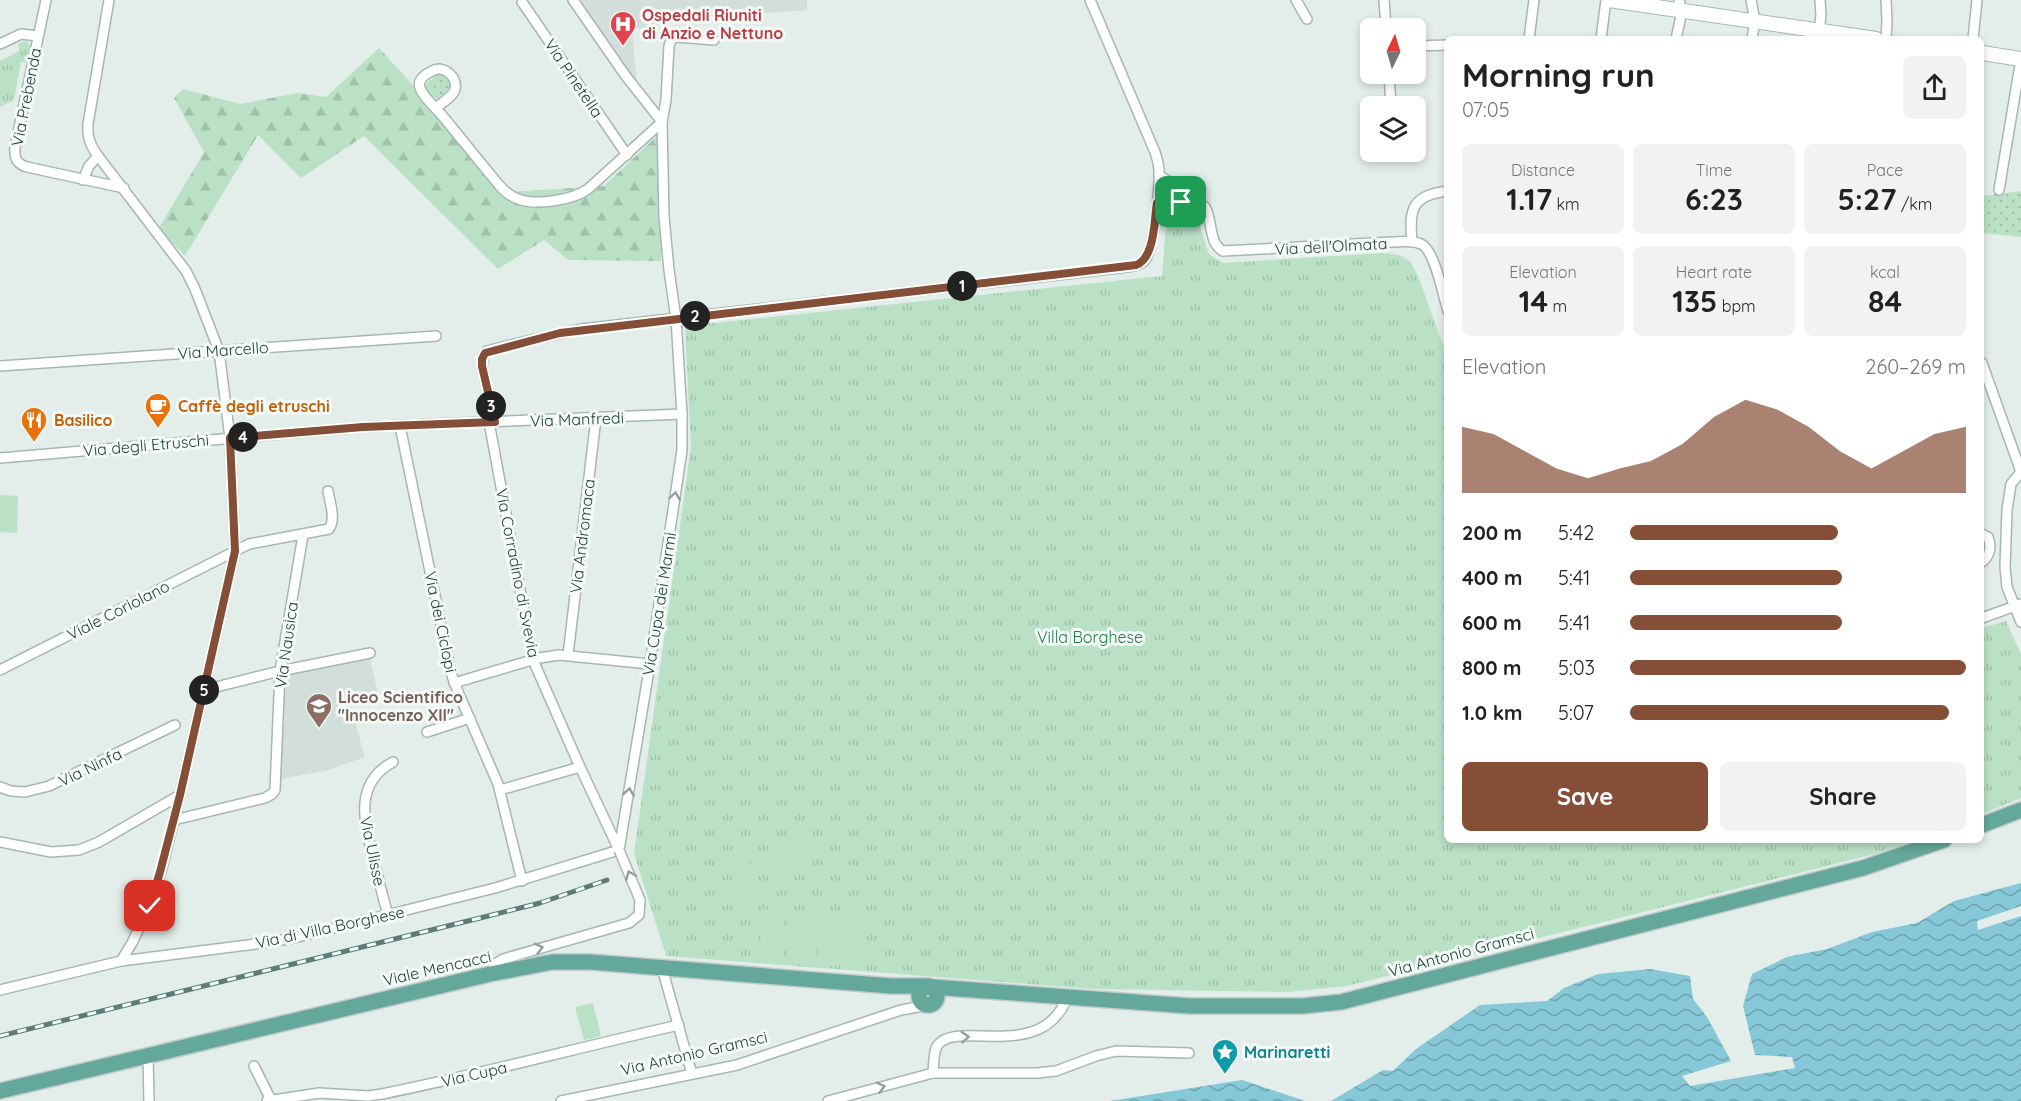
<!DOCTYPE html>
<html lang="en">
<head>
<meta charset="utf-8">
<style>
  :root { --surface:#fff; --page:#f2f2f2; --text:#222; --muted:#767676; --accent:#854e37 }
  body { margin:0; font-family:Quicksand,sans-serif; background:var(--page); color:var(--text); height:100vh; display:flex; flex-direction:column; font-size:22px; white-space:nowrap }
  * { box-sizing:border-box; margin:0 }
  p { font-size:20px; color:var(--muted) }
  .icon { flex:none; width:33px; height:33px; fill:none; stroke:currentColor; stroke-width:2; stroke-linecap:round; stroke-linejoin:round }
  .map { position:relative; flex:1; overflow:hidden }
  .sheet { position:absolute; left:1444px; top:36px; width:540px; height:807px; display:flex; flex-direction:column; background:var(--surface); border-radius:9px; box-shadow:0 3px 9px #0003 }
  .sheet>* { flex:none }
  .needle { width:39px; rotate:5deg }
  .controls { position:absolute; left:1360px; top:18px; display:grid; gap:12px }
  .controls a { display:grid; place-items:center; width:66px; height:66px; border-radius:9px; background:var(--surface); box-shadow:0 3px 9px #0003; font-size:30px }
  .pin { position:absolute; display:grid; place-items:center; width:51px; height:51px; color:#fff; margin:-26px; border-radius:12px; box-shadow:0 3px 9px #0006 }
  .km { position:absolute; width:30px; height:30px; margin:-15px; border-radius:50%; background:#222; color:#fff; font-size:16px; line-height:30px; text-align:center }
  .round { display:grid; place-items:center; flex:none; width:63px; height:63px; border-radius:9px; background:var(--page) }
  .head { display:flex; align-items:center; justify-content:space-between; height:102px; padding:0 18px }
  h1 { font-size:33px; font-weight:700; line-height:45px }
  .stats { display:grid; grid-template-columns:repeat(3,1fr); gap:9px; height:102px; padding:6px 18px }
  .stats div { display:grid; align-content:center; border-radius:9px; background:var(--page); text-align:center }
  .stats b { font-size:30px; font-weight:700 }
  .stats small { font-size:16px; font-weight:400 }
  .stats p { font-size:16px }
  .chart { height:168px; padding:12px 18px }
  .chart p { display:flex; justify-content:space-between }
  .chart svg { width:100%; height:108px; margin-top:6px; fill:var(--accent); opacity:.7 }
  .cta { display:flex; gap:12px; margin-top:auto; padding:12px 18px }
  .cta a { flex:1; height:69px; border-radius:9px; background:var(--accent); color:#fff; font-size:24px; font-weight:700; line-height:69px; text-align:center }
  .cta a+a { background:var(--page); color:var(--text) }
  ul { padding:0 18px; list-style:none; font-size:20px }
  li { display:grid; grid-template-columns:96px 72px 1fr; align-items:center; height:45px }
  li i { height:15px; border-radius:8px; background:var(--accent) }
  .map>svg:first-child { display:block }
</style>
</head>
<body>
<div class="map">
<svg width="2021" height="1101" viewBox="0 0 2021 1101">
  <defs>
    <pattern id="grass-dots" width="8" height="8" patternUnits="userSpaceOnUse" patternTransform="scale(1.5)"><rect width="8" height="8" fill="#bae1c6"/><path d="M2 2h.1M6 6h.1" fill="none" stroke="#a0c2ab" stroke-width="1.8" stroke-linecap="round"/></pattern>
    <pattern id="forest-firs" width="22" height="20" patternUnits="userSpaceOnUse" patternTransform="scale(1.5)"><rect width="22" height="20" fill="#bae1c6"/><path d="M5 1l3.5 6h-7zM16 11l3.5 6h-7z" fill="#a0c2ab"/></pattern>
    <pattern id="park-tufts" width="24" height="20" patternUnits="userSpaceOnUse" patternTransform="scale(1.5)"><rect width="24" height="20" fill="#bae1c6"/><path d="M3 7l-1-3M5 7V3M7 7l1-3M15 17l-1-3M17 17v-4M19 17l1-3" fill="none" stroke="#a0c2ab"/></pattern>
    <pattern id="water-waves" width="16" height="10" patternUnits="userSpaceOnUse" patternTransform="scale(1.5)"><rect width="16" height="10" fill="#86c7d8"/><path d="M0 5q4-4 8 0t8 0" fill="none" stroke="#6da3b0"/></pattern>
  </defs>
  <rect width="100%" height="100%" fill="#e3eeea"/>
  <!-- built -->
  <g fill="#d1ded9">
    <polygon points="580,0 807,0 807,10 665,20 653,28 632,28 637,84"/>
    <polygon points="370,658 378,695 349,702 365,757 325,771 280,779 282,675"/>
  </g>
  <!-- grass -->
  <g fill="url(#grass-dots)">
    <polygon points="439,73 445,75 452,84 451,88 439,98 435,98 425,87 425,85"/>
    <polygon points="2021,191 2021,237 1982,233 1982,196"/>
  </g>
  <!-- forest -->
  <polygon fill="url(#forest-firs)" points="379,48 510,192 604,186 659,134 661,261 568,260 544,240 498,269 364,136 301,178 258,135 185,256 159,228 204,152 174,98 183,89 240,104 298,93 326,97"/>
  <!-- park -->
  <g fill="url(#park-tufts)">
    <path d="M 24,41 L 28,42 C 32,49 31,55 29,63 L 21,62 L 14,100 L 0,107 L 0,61 L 19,51 L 18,44 Z"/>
    <polygon points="1190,212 1197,218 1209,254 1223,263 1383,253 1399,255 1410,261 1418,276 1448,359 1448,840 1917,840 1871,855 1347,986 1287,992 1093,989 666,956 634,853 691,447 685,326 1162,276 1167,213"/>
    <polygon points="2006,621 2021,654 2021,798 1982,814 1982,628"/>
  </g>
  <!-- garden -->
  <g fill="#bae1c6">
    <polygon points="0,495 18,496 17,533 0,532"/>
    <polygon points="806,834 816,858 771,877 761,853"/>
    <polygon points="746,852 760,897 740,903 726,858"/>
    <polygon points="762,909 785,911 782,962 759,960"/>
    <polygon points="796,911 819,913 815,964 792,962"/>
    <polygon points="820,913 843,915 839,966 817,964"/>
    <polygon points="845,915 868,916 864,968 841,966"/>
    <polygon points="593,1003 601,1036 584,1040 575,1007"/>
  </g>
  <!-- water -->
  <g fill="url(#water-waves)">
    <polygon points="2021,883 2021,906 1977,921 1978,930 2021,916 2021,1101 1331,1101 1383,1070 1393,1071 1416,1049 1480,1005 1547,1001 1564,988 1598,974 1650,969 1690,976 1693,999 1707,1017 1731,1061 1682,1076 1690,1086 1795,1068 1792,1057 1755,1055 1743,1006 1752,974 1787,957 1827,949 1872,932 1917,923 1954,901"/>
    <polygon points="1242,1080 1305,1101 1110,1101"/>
  </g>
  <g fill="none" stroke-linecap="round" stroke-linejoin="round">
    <!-- street casing -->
    <g stroke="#a5b7b2" stroke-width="12">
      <g id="street">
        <path d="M 46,0 L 15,147 C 14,157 16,164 27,167 L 124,188"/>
        <path d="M 109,0 L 88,124 C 87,137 90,145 98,156 L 186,271 L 195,289 L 219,351 L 230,438 L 235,551 L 180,795 L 161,872 L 146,913 L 132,943 L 121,961"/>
        <polyline points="1296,0 1307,19"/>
        <polyline points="1384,0 1386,28"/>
        <polyline points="1751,0 1755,21 1752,39"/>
        <polyline points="1886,0 1887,21 1886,39"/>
        <polyline points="522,2 627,155"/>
        <polyline points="1529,39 1534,0"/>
        <polyline points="1601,39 1606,0"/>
        <polyline points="1676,39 1682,11 1679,0"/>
        <polyline points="1818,39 1821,15 1820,0"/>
        <polyline points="1973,39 1977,0"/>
        <polyline points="0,44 21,34 38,36"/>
        <polyline points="1416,46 1448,45"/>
        <polyline points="1389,74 1391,106"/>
        <path d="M 436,108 C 441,103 454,96 455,89 C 458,77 443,64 432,71 C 426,74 417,80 420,88 C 423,97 434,106 440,113 C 460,137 479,161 499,185 C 504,191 510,196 518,199 C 536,206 573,200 588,189 L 662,122 L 625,75 L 573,0"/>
        <polyline points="1416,111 1418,110"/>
        <path d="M 1159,175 L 1205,207 C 1213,220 1208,243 1223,251 L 1392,242 C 1401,242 1412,240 1421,244 C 1435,250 1443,296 1448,311"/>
        <polyline points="83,180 89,166 98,156"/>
        <polyline points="1999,190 2021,59"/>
        <polyline points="1157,203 1200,202"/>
        <path d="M 1412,242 C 1409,210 1411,195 1448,191"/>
        <polyline points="1982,363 2020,469 2020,473 2011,484 2007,510 2005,567 2007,587 2021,622"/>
        <polyline points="0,366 436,336"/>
        <polyline points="489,422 533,660 580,767 619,850"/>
        <path d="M 495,422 L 482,366 L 483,356 L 487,351 L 531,340 L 581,329 L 1128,267 C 1134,266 1141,265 1145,260 C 1154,249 1160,186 1159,171 C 1159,164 1157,159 1155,152 L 1090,0"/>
        <polyline points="400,426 451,673 458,692 498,784 522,881"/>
        <polyline points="0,458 363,427 682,414"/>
        <path d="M 1982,534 L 1988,537 C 1992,547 1990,556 1982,562"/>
        <polyline points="1982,618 2021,604"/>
        <polyline points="568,655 596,418"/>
        <path d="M 0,670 L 249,544 L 329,529 C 336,519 330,503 328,491"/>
        <polyline points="454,683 539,658 559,655 650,664"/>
        <polyline points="204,690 280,671 370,653"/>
        <polyline points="427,732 470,718"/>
        <polyline points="0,787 11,791 25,792 49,786 175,725"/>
        <polyline points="500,790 580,767"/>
        <polyline points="174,820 265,798 272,794 275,790 280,671 303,535"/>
        <polyline points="0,842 51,852 79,850 99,842 180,795"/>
        <polyline points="619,850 650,664 682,450 682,414 676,319 669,270 664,217 662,122 666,100 669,46 671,40 676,37 714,40"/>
        <path d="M 388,915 C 383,897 378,879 374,861 C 365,825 352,784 393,762"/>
        <polyline points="662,968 692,1074"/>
        <polyline points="490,974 495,964 503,959 629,923 639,915 640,900"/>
        <polyline points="0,990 121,961 256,944 294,938 495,888 619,850"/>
        <polyline points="148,1056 149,1101"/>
        <polyline points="254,1066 271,1100"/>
        <path d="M 933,1073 C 934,1065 933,1053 937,1046 C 955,1018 1041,1064 1067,998"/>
        <path d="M 267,1101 L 319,1093 L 368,1096 L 382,1094 C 482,1074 580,1047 679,1025"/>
        <polyline points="561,1101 737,1065 901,1010 929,1005"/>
        <polyline points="828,1101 933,1073 1037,1073 1056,1071 1096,1056 1116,1051 1189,1053"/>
      </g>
    </g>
    <!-- secondary casing -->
    <g stroke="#a0bbb3" stroke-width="16">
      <g id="secondary">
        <polyline points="1609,0 1876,39"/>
        <polyline points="1982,53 2021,59"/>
      </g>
    </g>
    <!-- primary casing -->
    <g stroke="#c1cac8" stroke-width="18">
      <g id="primary">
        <polyline points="1982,825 2021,810"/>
        <circle cx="928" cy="996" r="9"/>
        <polyline points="932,987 1190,1006 1302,1006 1341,1002 1863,868 1944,840"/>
        <polyline points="0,1091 490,974 552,962 590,962 891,986 929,986"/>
      </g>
    </g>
    <!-- street -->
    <use href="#street" stroke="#fff" stroke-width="9"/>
    <!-- secondary -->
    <use href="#secondary" stroke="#fff" stroke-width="14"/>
    <!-- primary -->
    <use href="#primary" stroke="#63a89a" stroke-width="15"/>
    <!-- rail casing -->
    <g stroke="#5b7d76" stroke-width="5">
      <polyline id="rail" points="0,1036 476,919 540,903 607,880"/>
    </g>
    <!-- rail -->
    <use href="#rail" stroke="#f4faf7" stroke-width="3" stroke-dasharray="9" stroke-linecap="butt"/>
    <!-- street-bridge casing -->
    <g stroke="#a5b7b2" stroke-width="12" stroke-linecap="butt">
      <polyline id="street-bridge" points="619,850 640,900"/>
    </g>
    <!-- street-bridge -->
    <use href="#street-bridge" stroke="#fff" stroke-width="9"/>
  </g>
  <!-- one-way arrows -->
  <defs><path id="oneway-chevron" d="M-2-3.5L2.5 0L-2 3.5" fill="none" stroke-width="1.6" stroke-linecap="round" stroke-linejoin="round" transform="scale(1.5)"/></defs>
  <g stroke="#90a09c">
    <use href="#oneway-chevron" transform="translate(675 496) rotate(-82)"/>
    <use href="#oneway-chevron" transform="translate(629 792) rotate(-81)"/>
    <use href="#oneway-chevron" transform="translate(630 875) rotate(-112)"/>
    <use href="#oneway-chevron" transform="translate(539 948) rotate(-15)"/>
    <use href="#oneway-chevron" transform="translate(965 1037) rotate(-3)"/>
    <use href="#oneway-chevron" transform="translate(881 1087) rotate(-15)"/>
  </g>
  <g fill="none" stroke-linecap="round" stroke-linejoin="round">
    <!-- route casing -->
    <g stroke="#fff" stroke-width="12">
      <path id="route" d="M 150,906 L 160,872 L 180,795 L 235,551 L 230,438 L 363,427 L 495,422 L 482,366 L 482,359 L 485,353 L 560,333 L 1136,265 C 1155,258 1154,221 1157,203 L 1181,202"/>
    </g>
    <!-- route -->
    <use href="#route" stroke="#854e37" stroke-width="8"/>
  </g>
  <!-- icons -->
  <defs>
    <g id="hospital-pin" transform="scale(1.35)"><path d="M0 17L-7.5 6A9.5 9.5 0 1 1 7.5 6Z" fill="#e0444e" stroke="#f4faf7"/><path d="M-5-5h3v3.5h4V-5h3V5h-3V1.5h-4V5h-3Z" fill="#fff"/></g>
    <g id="cafe-pin" transform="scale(1.35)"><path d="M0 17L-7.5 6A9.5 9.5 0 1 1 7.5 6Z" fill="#e8710a" stroke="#f4faf7"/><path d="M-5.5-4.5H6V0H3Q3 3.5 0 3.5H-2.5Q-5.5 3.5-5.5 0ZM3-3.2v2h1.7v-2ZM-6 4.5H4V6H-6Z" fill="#fff"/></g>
    <g id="restaurant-pin" transform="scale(1.35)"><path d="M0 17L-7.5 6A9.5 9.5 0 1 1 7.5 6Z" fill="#e8710a" stroke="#f4faf7"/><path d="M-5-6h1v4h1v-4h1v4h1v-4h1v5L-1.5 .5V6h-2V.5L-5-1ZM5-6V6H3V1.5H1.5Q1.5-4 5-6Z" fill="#fff"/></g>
    <g id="school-pin" transform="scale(1.35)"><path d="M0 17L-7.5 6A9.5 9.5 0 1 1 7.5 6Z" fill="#8d6e63" stroke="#f4faf7"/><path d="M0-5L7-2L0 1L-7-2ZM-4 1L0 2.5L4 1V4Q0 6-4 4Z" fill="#fff"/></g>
    <g id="sight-pin" transform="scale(1.35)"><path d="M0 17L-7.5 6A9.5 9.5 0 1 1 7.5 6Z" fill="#0f9aa8" stroke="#f4faf7"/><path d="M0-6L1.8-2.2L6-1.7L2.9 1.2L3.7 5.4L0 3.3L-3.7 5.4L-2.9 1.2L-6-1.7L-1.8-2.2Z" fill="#fff"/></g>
  </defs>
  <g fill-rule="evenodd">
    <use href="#hospital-pin" x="623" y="24"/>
    <use href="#cafe-pin" x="158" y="406"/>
    <use href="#restaurant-pin" x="34" y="420"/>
    <use href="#school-pin" x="319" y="706"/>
    <use href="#sight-pin" x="1225" y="1052"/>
  </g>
  <g text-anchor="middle" stroke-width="6" stroke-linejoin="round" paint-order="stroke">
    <!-- health labels -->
    <g font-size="16" font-weight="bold" fill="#be3a42" stroke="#f4faf7" text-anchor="start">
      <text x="642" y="21">Ospedali Riuniti<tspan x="642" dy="18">di Anzio e Nettuno</tspan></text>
    </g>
    <!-- street labels -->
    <g font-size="16" fill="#20413a" stroke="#f4faf7">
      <text transform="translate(574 78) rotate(56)" y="6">Via Pinetella</text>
      <text transform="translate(26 97) rotate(-79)" y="6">Via Prebenda</text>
      <text transform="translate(1331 246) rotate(-3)" y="6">Via dell'Olmata</text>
      <text transform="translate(223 350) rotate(-4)" y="6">Via Marcello</text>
      <text transform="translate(577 419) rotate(-2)" y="6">Via Manfredi</text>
      <text transform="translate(146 445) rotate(-5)" y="6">Via degli Etruschi</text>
      <text transform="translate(582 536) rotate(-83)" y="6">Via Andromaca</text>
      <text transform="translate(518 573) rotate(79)" y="6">Via Corradino di Svevia</text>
      <text transform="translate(659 604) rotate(-81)" y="6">Via Cupa dei Marmi</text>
      <text transform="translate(118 610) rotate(-27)" y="6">Viale Coriolano</text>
      <text transform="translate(441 622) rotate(78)" y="6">Via dei Ciclopi</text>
      <text transform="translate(286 645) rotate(-82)" y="6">Via Nausica</text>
      <text transform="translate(90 767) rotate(-26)" y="6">Via Ninfa</text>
      <text transform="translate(373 851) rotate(78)" y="6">Via Ulisse</text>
      <text transform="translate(330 927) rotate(-12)" y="6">Via di Villa Borghese</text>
      <text transform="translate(1461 952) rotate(-15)" y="6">Via Antonio Gramsci</text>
      <text transform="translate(437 968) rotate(-13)" y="6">Viale Mencacci</text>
      <text transform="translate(694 1053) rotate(-13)" y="6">Via Antonio Gramsci</text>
      <text transform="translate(474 1074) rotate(-13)" y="6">Via Cupa</text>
    </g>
    <!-- food labels -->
    <g font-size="16" font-weight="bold" fill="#c56008" stroke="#f4faf7" text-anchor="start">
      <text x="178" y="412">Caffè degli etruschi</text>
      <text x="54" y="426">Basilico</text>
    </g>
    <!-- park labels -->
    <g font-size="16" fill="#267c4c" stroke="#f4faf7">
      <text x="1090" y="643">Villa Borghese</text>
    </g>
    <!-- education labels -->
    <g font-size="16" font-weight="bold" fill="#785e54" stroke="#f4faf7" text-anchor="start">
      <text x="338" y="703">Liceo Scientifico<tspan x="338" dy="18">"Innocenzo XII"</tspan></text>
    </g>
    <!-- culture labels -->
    <g font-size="16" font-weight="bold" fill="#0d838f" stroke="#f4faf7" text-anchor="start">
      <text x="1244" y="1058">Marinaretti</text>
    </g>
  </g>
</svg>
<div class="controls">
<a><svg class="needle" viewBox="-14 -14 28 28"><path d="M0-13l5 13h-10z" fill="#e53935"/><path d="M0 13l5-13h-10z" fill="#767676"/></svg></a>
<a><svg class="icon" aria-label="layers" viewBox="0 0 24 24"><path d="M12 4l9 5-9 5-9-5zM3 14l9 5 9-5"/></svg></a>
</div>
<div class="pin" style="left:1181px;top:202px;background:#1e9e55"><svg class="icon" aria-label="arrive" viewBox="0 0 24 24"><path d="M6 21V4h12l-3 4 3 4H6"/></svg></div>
<div class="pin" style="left:150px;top:906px;background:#d93025"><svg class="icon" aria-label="check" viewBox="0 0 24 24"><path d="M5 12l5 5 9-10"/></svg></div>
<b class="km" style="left:962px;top:286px">1</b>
<b class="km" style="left:695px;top:316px">2</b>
<b class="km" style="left:491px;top:406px">3</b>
<b class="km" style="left:243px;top:437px">4</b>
<b class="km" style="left:204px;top:690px">5</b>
<section class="sheet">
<div class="head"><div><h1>Morning run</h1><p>07:05</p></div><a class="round"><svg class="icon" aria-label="share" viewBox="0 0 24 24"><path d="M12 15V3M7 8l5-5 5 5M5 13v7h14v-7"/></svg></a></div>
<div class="stats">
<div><p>Distance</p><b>1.17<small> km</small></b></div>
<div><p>Time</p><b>6:23</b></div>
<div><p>Pace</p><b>5:27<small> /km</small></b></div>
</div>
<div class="stats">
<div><p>Elevation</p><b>14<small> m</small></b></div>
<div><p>Heart rate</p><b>135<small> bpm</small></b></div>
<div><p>kcal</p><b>84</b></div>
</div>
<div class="chart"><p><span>Elevation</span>260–269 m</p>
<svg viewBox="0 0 160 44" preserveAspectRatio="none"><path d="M0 44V17L10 20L20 27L30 34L40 38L50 34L60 31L70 24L80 13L90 6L100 10L110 17L120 27L130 34L140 27L150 20L160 17V44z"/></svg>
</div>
<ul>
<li><b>200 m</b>5:42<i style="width:62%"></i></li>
<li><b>400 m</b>5:41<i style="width:63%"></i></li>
<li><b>600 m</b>5:41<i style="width:63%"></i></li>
<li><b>800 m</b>5:03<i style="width:100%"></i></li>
<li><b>1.0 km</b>5:07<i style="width:95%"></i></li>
</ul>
<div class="cta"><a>Save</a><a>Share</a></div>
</section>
</div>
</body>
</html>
